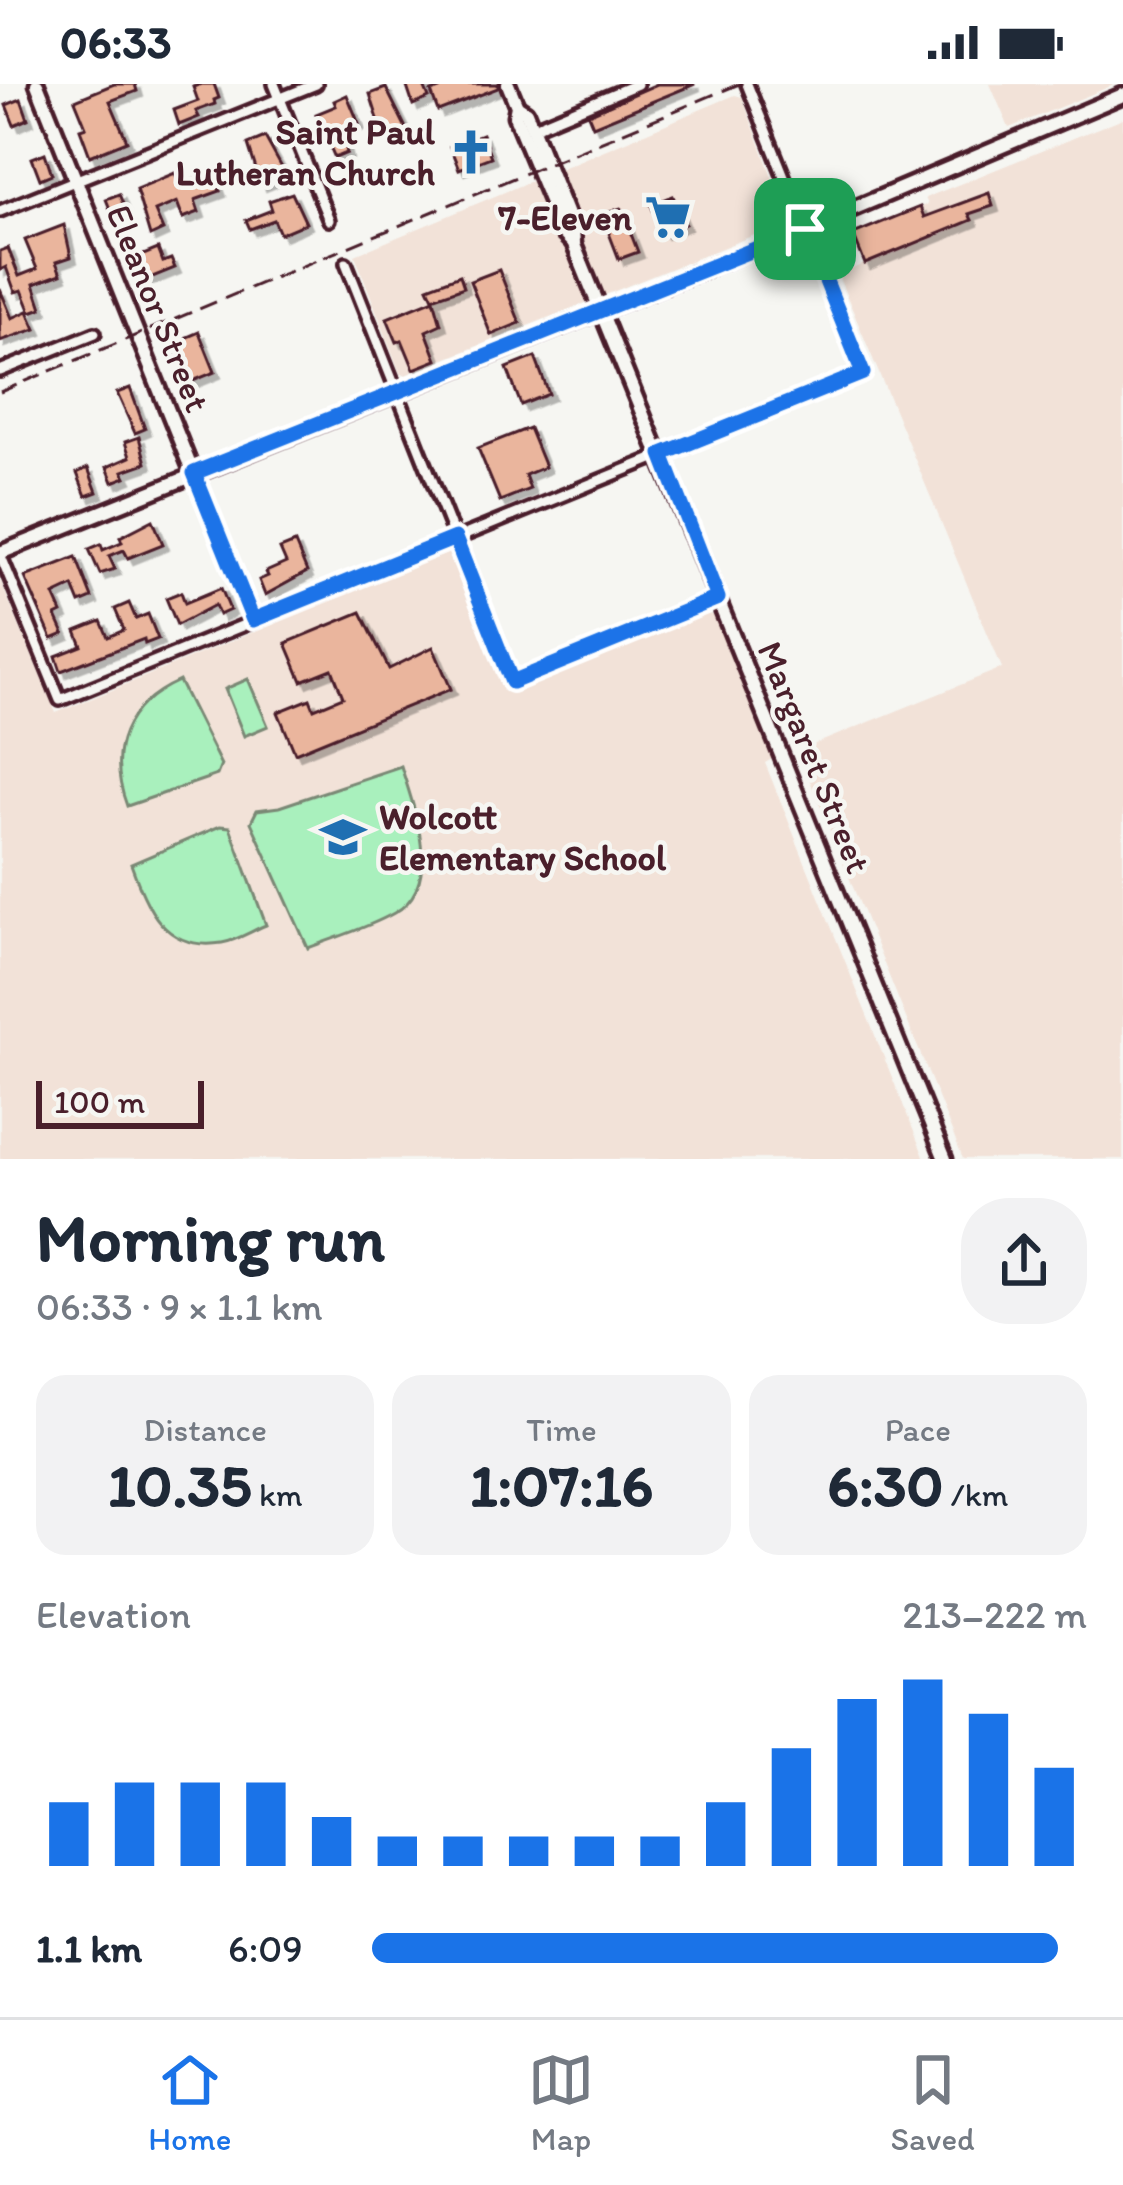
<!DOCTYPE html>
<html lang="en">
<head>
<meta charset="utf-8">
<style>
  :root { --surface:#fff; --page:#f2f2f3; --text:#1f2937; --muted:#747a83; --line:#e0e1e3; --accent:#1a73e8 }
  body { margin:0; font-family:Itim,sans-serif; background:var(--page); color:var(--text); height:100vh; display:flex; flex-direction:column; font-size:45px; white-space:nowrap }
  * { box-sizing:border-box; margin:0 }
  p { font-size:39px; color:var(--muted) }
  .icon { flex:none; width:66px; height:66px; fill:none; stroke:currentColor; stroke-width:2; stroke-linecap:round; stroke-linejoin:round }
  .map { position:relative; height:1075px; overflow:hidden }
  .panel { display:flex; flex-direction:column; background:var(--surface); flex:1 }
  .panel>* { flex:none }
  .scale { position:absolute; left:36px; bottom:30px; width:168px; box-sizing:border-box; padding-left:12px; border:6px solid #4a1f2b; border-top:0; font-size:33px; line-height:42px; white-space:nowrap; color:#4a1f2b; -webkit-text-stroke:9px #f6f6f2; paint-order:stroke }
  .pin { position:absolute; display:grid; place-items:center; width:102px; height:102px; color:#fff; margin:-51px; border-radius:24px; box-shadow:0 6px 18px #0006 }
  .round { display:grid; place-items:center; flex:none; width:126px; height:126px; border-radius:48px; background:var(--page) }
  .headline { display:flex; align-items:center; justify-content:space-between; height:204px; padding:0 36px }
  h1 { font-size:66px; font-weight:700; line-height:90px }
  .stats { display:grid; grid-template-columns:repeat(3,1fr); gap:18px; height:204px; padding:12px 36px }
  .stats div { display:grid; align-content:center; border-radius:30px; background:var(--page); text-align:center }
  .stats b { font-size:60px; font-weight:700 }
  .stats small { font-size:33px; font-weight:400 }
  .stats p { font-size:33px }
  .chart { height:336px; padding:24px 36px }
  .chart p { display:flex; justify-content:space-between }
  .chart svg { width:100%; height:216px; margin-top:12px; stroke:var(--accent); stroke-width:6 }
  ul { padding:0 36px; list-style:none; font-size:39px }
  li { display:grid; grid-template-columns:192px 144px 1fr; align-items:center; height:90px }
  li i { height:30px; border-radius:15px; background:var(--accent) }
  .status { display:flex; justify-content:space-between; align-items:center; height:84px; padding:0 60px; background:var(--surface); direction:ltr }
  .status svg { height:33px; fill:currentColor }
  .dock { display:flex; justify-content:space-around; align-items:center; height:168px; border-top:3px solid var(--line); background:var(--surface); font-size:33px; color:var(--muted) }
  .dock a { display:grid; justify-items:center; gap:6px }
  .dock .active { color:var(--accent) }
  .map>svg:first-child { display:block }
</style>
</head>
<body>
<div class="status"><b>06:33</b><svg viewBox="0 0 49 12"><path d="M0 12V9h3v3zM5 12V6h3v6zM10 12V3h3v9zM15 12V0h3v12zM26 1h20v11H26zM47 4h2v5h-2z"/></svg></div>
<div class="map">
<svg width="1123" height="1075" viewBox="0 0 1123 1075">
  <defs>
    <filter id="shadow"><feDropShadow dx="5.5" dy="5.5" stdDeviation="0" flood-color="#0004"/></filter>
  </defs>
  <rect width="100%" height="100%" fill="#f6f6f2"/>
  <filter id="ink" filterUnits="userSpaceOnUse"><feTurbulence type="fractalNoise" baseFrequency=".00833" numOctaves="2"/><feDisplacementMap in="SourceGraphic" scale="24" xChannelSelector="R" yChannelSelector="G"/><feConvolveMatrix kernelMatrix="1 2 1 2 8 2 1 2 1" color-interpolation-filters="sRGB"/></filter>
  <g filter="url(#ink)">
    <!-- built -->
    <g fill="#f2e2d8">
      <polygon points="990,0 1116,0 1009,44"/>
      <polygon points="735,11 742,13 789,137 405,291 400,289 355,171"/>
      <polygon points="1123,34 1123,1075 963,1075 798,667 1002,584 838,191 864,180 853,150 928,120 925,114"/>
      <polygon points="449,468 505,607 706,528 714,532 772,675 765,679 925,1075 0,1075 0,496 56,629"/>
    </g>
    <!-- green -->
    <g fill="#a9f0bd" stroke="#7a8874" stroke-width="3">
      <polygon points="248,595 268,642 244,652 225,605"/>
      <path d="M 179,597 L 221,681 L 217,691 L 127,722 C 106,666 125,621 179,597 Z"/>
      <path d="M 401,682 C 413,722 445,801 394,829 C 368,844 336,853 308,864 L 251,738 L 257,726 L 279,723 Z"/>
      <path d="M 220,742 L 230,743 L 266,841 C 253,846 236,857 222,859 C 164,868 147,824 131,780 Z"/>
    </g>
    <!-- building -->
    <g fill="#eab59d" stroke="#4a1f2b" stroke-width="3" filter="url(#shadow)">
      <polygon points="114,0 135,0 137,7 110,17 127,57 90,72 80,45 86,43 75,16"/>
      <polygon points="201,0 214,0 219,14 214,16 215,20 196,27 199,33 179,41 174,26 198,17 193,3"/>
      <polygon points="406,0 423,0 429,14 413,21"/>
      <polygon points="452,0 498,0 498,4 438,27 431,8"/>
      <polygon points="657,0 695,0 593,42 588,30"/>
      <polygon points="386,4 408,48 385,57 370,10"/>
      <polygon points="347,11 359,40 342,47 347,69 335,74 316,30 336,22 334,17"/>
      <polygon points="21,15 28,35 14,41 6,21"/>
      <polygon points="482,50 491,73 459,85 450,63"/>
      <polygon points="265,53 286,91 261,101 248,60"/>
      <polygon points="45,69 52,90 40,95 32,74"/>
      <polygon points="213,88 220,107 195,116 199,128 183,134 177,118 155,127 163,146 150,152 136,105 175,89 180,101"/>
      <polygon points="292,109 306,139 280,150 274,136 250,145 246,136 272,126 269,117"/>
      <polygon points="989,109 993,122 969,130 972,136 865,180 853,150 920,123 924,133"/>
      <polygon points="119,110 129,135 116,140 106,115"/>
      <polygon points="673,112 685,140 662,149 651,121"/>
      <polygon points="621,124 638,168 619,175 602,131"/>
      <polygon points="64,141 71,173 56,178 61,190 34,200 42,224 31,228 22,206 15,208 6,183 0,186 0,167 8,164 19,192 37,185 25,156"/>
      <polygon points="158,165 163,178 171,175 175,184 140,198 131,176"/>
      <polygon points="499,186 520,239 491,251 470,197"/>
      <polygon points="460,191 464,203 433,214 428,203"/>
      <polygon points="0,205 12,234 28,227 36,245 0,257"/>
      <polygon points="434,215 441,240 426,247 437,276 414,285 402,256 397,258 387,234"/>
      <polygon points="199,248 215,288 188,299 173,259"/>
      <polygon points="535,273 549,310 521,321 507,284"/>
      <polygon points="130,304 145,345 135,349 117,309"/>
      <polygon points="529,344 545,383 525,391 530,405 500,417 478,364"/>
      <polygon points="139,353 146,379 123,387 126,393 113,398 107,383 130,373 125,358"/>
      <polygon points="88,384 97,408 86,412 77,389"/>
      <polygon points="153,436 163,460 128,474 124,466 109,472 115,485 100,490 89,465 101,460 103,466 122,458 120,453"/>
      <polygon points="295,459 307,488 265,511 259,496 268,492 266,488 286,479 280,465"/>
      <polygon points="76,473 92,514 80,519 73,502 54,511 62,529 56,532 64,550 52,555 25,493"/>
      <polygon points="221,504 230,526 219,531 215,521 177,541 166,514 181,508 185,519"/>
      <polygon points="129,519 136,535 148,530 158,555 145,560 144,555 61,587 56,572 82,562 76,547 101,537 108,553 124,546 115,525"/>
      <polygon points="361,528 389,585 433,563 451,605 295,669 278,628 310,615 314,625 343,613 332,585 302,597 286,559"/>
    </g>
    <g fill="none" stroke-linecap="round" stroke-linejoin="round">
      <!-- street casing -->
      <g stroke="#4a1f2b" stroke-width="18">
        <g id="street">
          <polyline points="274,0 329,136"/>
          <polyline points="532,44 637,0"/>
          <polyline points="0,127 316,0"/>
          <polyline points="346,179 512,598 718,515"/>
          <polyline points="0,287 95,249"/>
          <polyline points="193,389 253,536"/>
          <polyline points="0,470 60,616 863,289 747,0"/>
        </g>
      </g>
      <!-- secondary casing -->
      <g stroke="#4a1f2b" stroke-width="21">
        <g id="secondary">
          <polyline points="37,0 193,389"/>
          <polyline points="508,0 517,22 515,32 564,150 574,160"/>
          <polyline points="517,22 526,28 573,146 574,161 945,1075"/>
          <polyline points="0,469 805,145 1123,11"/>
        </g>
      </g>
      <!-- street -->
      <use href="#street" stroke="#f6f6f2" stroke-width="9"/>
      <!-- secondary -->
      <use href="#secondary" stroke="#f6f6f2" stroke-width="12"/>
      <!-- rail -->
      <polyline stroke="#4a1f2b" stroke-width="3" stroke-dasharray="18 9" stroke-linecap="butt" points="0,308 739,0"/>
    </g>
  </g>
  <g fill="none" stroke-linecap="round" stroke-linejoin="round" filter="url(#ink)">
    <!-- route casing -->
    <g stroke="#fff" stroke-width="24">
      <polygon id="route" points="805,145 863,289 662,370 718,514 512,598 455,454 253,536 194,389"/>
    </g>
    <!-- route -->
    <use href="#route" stroke="#1a73e8" stroke-width="15"/>
  </g>
  <!-- icons -->
  <defs>
    <g id="church-bare" transform="scale(3.6)"><path d="M-1.2-6h2.4v3.5h3.3v2.4h-3.3V6h-2.4V-.1h-3.3v-2.4h3.3Z" fill="#1f6fb2" stroke="#f6f6f2" stroke-width="2.5" paint-order="stroke"/></g>
    <g id="supermarket-bare" transform="scale(3.6)"><path d="M-6-5.5h2.5l.6 2H6L4.5 2H-2.5L-4.4-4H-6ZM-1.5 3.2a1.3 1.3 0 1 0 .1 0ZM3 3.2a1.3 1.3 0 1 0 .1 0Z" fill="#1f6fb2" stroke="#f6f6f2" stroke-width="2.5" paint-order="stroke"/></g>
    <g id="school-bare" transform="scale(3.6)"><path d="M0-5L7-2L0 1L-7-2ZM-4 1L0 2.5L4 1V4Q0 6-4 4Z" fill="#1f6fb2" stroke="#f6f6f2" stroke-width="2.5" paint-order="stroke"/></g>
  </defs>
  <g fill-rule="evenodd">
    <use href="#church-bare" x="471" y="68"/>
    <use href="#supermarket-bare" x="668" y="133"/>
    <use href="#school-bare" x="343" y="753"/>
  </g>
  <g text-anchor="middle" stroke-width="9" stroke-linejoin="round" paint-order="stroke">
    <!-- poi labels -->
    <g font-size="36" font-weight="bold" fill="#4a1f2b" stroke="#f6f6f2" text-anchor="end">
      <text x="435" y="60">Saint Paul<tspan x="435" dy="41">Lutheran Church</tspan></text>
      <text x="632" y="146">7-Eleven</text>
      <text x="379" y="745" text-anchor="start">Wolcott<tspan x="379" dy="41">Elementary School</tspan></text>
    </g>
    <!-- street labels -->
    <g font-size="36" fill="#4a1f2b" stroke="#f6f6f2">
      <text transform="translate(159 224) rotate(68)" y="13">Eleanor Street</text>
      <text transform="translate(815 673) rotate(68)" y="13">Margaret Street</text>
    </g>
  </g>
</svg>
<div class="scale">100 m</div>
<div class="pin" style="left:805px;top:145px;background:#1e9e55"><svg class="icon" aria-label="arrive" viewBox="0 0 24 24"><path d="M6 21V4h12l-3 4 3 4H6"/></svg></div>
</div>
<section class="panel">
<div class="headline"><div><h1>Morning run</h1><p>06:33 · 9 × 1.1 km</p></div><a class="round"><svg class="icon" aria-label="share" viewBox="0 0 24 24"><path d="M12 15V3M7 8l5-5 5 5M5 13v7h14v-7"/></svg></a></div>
<div class="stats">
<div><p>Distance</p><b>10.35<small> km</small></b></div>
<div><p>Time</p><b>1:07:16</b></div>
<div><p>Pace</p><b>6:30<small> /km</small></b></div>
</div>
<div class="chart"><p><span>Elevation</span>213–222 m</p>
<svg viewBox="0 0 160 44" preserveAspectRatio="none"><path d="M5 44V31M15 44V27M25 44V27M35 44V27M45 44V34M55 44V38M65 44V38M75 44V38M85 44V38M95 44V38M105 44V31M115 44V20M125 44V10M135 44V6M145 44V13M155 44V24"/></svg>
</div>
<ul>
<li><b>1.1 km</b>6:09<i style="width:96%"></i></li>
</ul>
</section>
<nav class="dock">
<a class="active"><svg class="icon" aria-label="home" viewBox="0 0 24 24"><path d="M3 11l9-7 9 7M6 9v11h12V9"/></svg>Home</a>
<a><svg class="icon" aria-label="map" viewBox="0 0 24 24"><path d="M3 6l6-2 6 2 6-2v14l-6 2-6-2-6 2zM9 4v14M15 6v14"/></svg>Map</a>
<a><svg class="icon" aria-label="saved" viewBox="0 0 24 24"><path d="M7 4h10v16l-5-4-5 4z"/></svg>Saved</a>
</nav>
</body>
</html>
